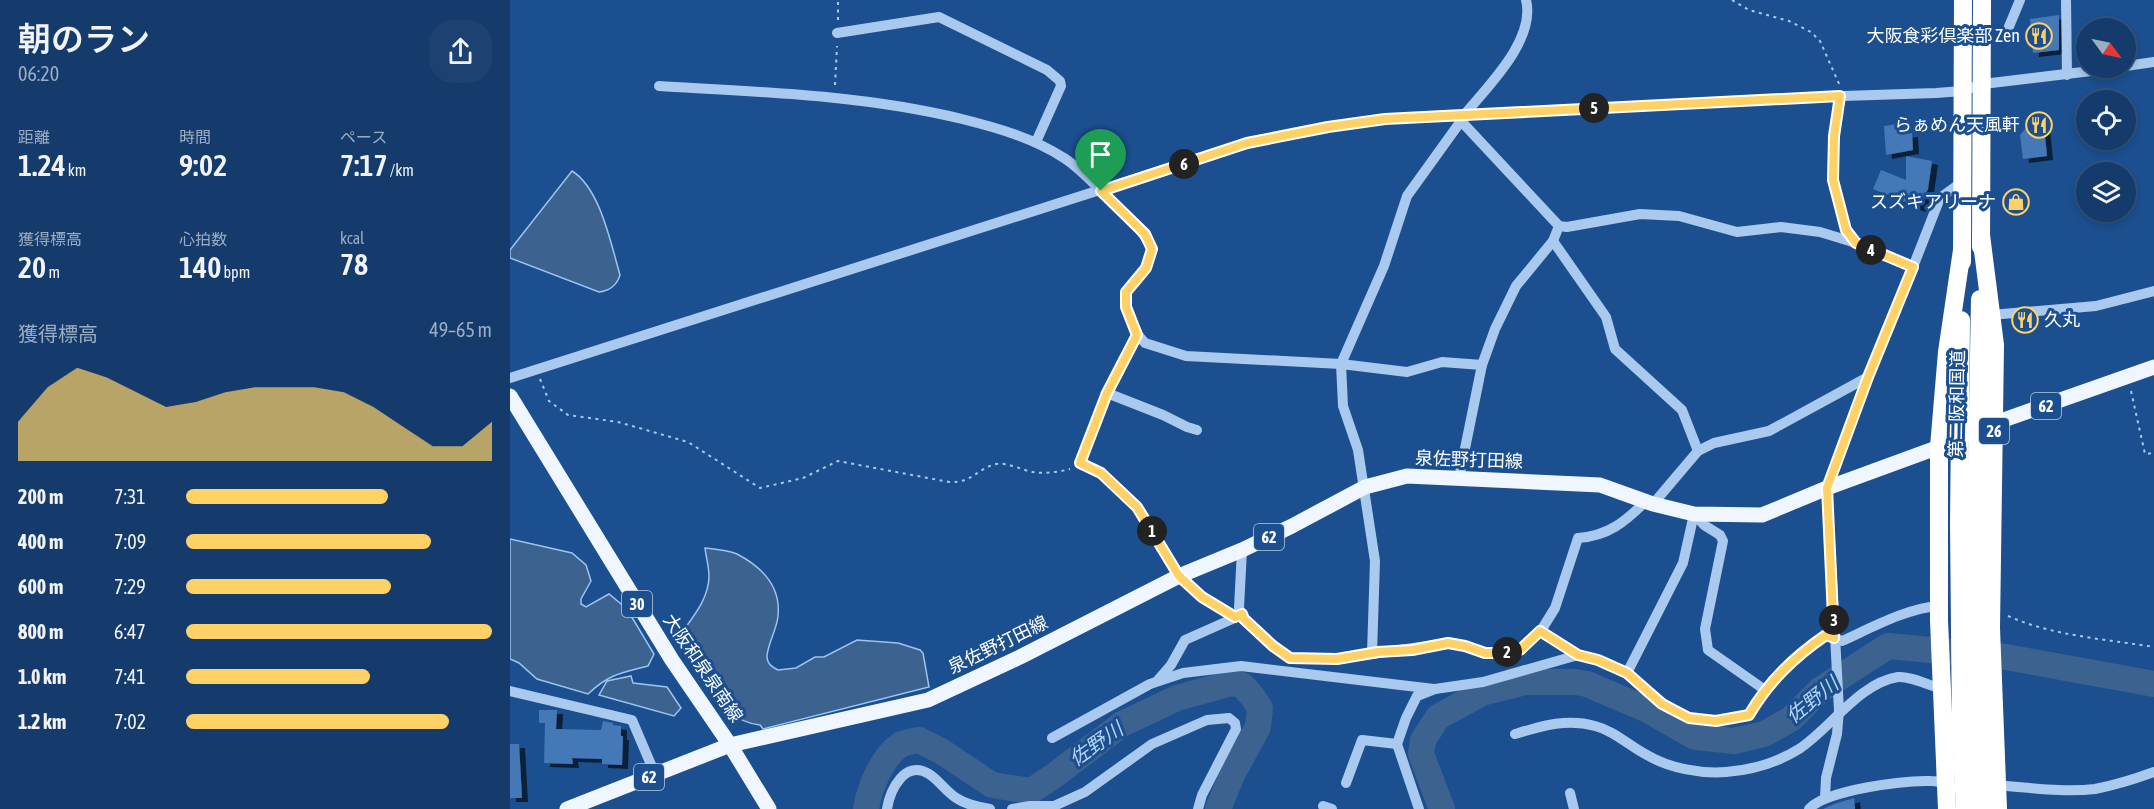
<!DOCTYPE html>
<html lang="ja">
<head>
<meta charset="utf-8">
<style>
  :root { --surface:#143b6b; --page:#1d4271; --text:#f1f3f6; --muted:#9dadc1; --line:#33557e; --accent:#ffd166 }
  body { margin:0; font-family:"Asap Condensed","Noto Sans JP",sans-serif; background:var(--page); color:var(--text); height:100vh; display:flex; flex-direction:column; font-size:22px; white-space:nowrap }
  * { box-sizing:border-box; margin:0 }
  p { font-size:20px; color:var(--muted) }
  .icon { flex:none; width:33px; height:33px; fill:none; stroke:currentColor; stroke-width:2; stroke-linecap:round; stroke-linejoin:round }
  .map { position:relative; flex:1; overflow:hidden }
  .sheet { display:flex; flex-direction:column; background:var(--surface); width:510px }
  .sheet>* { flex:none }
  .needle { width:39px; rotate:123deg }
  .tools { position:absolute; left:1566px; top:18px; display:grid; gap:12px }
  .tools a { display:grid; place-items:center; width:60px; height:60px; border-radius:50%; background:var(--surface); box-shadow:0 3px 9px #0003,0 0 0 2px var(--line); font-size:30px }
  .pin { position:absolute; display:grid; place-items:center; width:51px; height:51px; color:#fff; margin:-62px -26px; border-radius:50% 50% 50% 0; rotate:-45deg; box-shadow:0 0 6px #0007 }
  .pin .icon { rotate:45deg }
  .km { position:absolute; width:30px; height:30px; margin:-15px; border-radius:50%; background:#222; color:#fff; font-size:16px; line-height:30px; text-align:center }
  .round { display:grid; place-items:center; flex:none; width:63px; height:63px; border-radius:24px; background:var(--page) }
  .headline { display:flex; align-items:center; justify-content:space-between; height:102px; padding:0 18px }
  h1 { font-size:33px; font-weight:600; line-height:45px }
  .stats { display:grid; grid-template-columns:repeat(3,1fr); gap:9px; height:102px; padding:6px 18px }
  .stats div { display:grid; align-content:center }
  .stats b { font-size:30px; font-weight:600 }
  .stats small { font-size:16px; font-weight:400 }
  .stats p { font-size:16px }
  .chart { height:168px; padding:12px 18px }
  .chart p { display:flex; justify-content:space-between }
  .chart svg { width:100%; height:108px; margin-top:6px; fill:var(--accent); opacity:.7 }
  ul { padding:0 18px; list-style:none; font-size:20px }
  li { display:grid; grid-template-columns:96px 72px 1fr; align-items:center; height:45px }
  li i { height:15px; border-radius:8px; background:var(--accent) }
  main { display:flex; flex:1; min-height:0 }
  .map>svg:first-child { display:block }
</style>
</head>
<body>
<main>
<section class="sheet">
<div class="headline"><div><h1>朝のラン</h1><p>06:20</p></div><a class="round"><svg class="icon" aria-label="share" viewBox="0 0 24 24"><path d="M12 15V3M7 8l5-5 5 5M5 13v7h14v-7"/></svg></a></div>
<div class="stats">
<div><p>距離</p><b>1.24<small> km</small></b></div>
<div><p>時間</p><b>9:02</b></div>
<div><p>ペース</p><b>7:17<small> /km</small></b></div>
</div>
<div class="stats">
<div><p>獲得標高</p><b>20<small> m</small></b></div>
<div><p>心拍数</p><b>140<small> bpm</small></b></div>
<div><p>kcal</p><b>78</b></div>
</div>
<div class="chart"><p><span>獲得標高</span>49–65 m</p>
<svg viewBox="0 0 160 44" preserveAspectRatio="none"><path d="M0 44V28L10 14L20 6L30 10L40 16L50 22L60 20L70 16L80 14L90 14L100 14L110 16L120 22L130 30L140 38L150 38L160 28V44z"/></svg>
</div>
<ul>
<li><b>200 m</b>7:31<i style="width:66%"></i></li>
<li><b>400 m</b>7:09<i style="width:80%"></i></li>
<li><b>600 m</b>7:29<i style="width:67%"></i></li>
<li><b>800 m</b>6:47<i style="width:100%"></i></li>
<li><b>1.0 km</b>7:41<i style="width:60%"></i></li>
<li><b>1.2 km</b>7:02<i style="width:86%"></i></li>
</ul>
</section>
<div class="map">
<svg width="1644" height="809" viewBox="0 0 1644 809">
  <defs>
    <filter id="shadow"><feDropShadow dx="6" dy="4" stdDeviation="0" flood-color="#0009"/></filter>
  </defs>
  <rect width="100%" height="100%" fill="#1b4f8f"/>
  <!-- water -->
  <g fill="#3c6290" stroke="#9cc4f0" stroke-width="1.5">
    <path d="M 62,171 C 90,188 101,244 110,275 C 107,285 99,291 89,292 L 0,258 L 0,250 Z"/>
    <path d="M 0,539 L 62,553 L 76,565 L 81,581 L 71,599 L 71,604 L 76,607 L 99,594 L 117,609 L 144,654 L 138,666 C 111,673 99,674 78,694 L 27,679 L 9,663 L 0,659 Z"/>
    <path d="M 195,548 C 205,549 218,550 227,554 C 252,567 271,587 268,616 C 267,629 258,643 257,656 C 257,664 262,667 268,670 L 286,668 L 305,657 L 314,657 L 347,640 L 388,643 L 410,650 L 413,653 L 419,687 L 253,729 L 250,725 C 237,724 228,719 218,711 L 170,635 C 182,618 199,599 199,576 C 199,567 196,557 195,548 Z"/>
    <polygon points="121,676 123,683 157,687 171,708 164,716 89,695 97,681"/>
  </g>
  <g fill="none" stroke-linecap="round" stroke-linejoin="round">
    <!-- river -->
    <g stroke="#3c6290" stroke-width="26">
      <path d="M 356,809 C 359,789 372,757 390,745 C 395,742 404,741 409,740 L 431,751 L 482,785 L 521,791 L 545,775 L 612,724 L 667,698 L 722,683 L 732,685 L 742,696 L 750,708 L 748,727 L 722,775 L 708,809"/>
      <polyline points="932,809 911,754 913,740 928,717 972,693 1015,682 1066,682 1077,684 1138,710 1185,737 1224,741 1254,734 1281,719 1310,690 1378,646 1496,657 1644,684"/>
    </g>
  </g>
  <!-- building -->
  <g fill="#4478b7" filter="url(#shadow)">
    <polygon points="1549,15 1549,50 1523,53 1520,19"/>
    <polygon points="1394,123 1394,134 1402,133 1403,150 1376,155 1374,126"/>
    <polygon points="1534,125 1537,156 1513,159 1510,135 1516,128"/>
    <polygon points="1396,156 1422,161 1418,189 1409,208 1363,189 1371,170 1396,180"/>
    <polygon points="29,710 47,710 46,729 91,730 93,721 103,723 103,725 111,726 111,736 113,736 112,765 92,764 92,759 62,758 63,764 34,763 35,723 29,723"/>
    <polygon points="0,744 9,744 12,798 0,798"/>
    <polygon points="1344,798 1345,809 1313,809 1324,804"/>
  </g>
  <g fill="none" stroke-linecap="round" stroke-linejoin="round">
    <!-- path -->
    <g stroke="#a9c9ee" stroke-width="2" stroke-dasharray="3 4.5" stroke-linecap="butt">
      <polyline points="1222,0 1239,10 1279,21 1301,32 1310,41 1330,86"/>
      <polyline points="328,20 328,0"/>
      <polyline points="325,85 327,46"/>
      <path d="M 30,379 L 39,401 L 58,415 L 108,422 L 178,442 L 250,488 L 293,478 L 328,461 L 439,482 C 463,483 466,469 486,464 C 498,462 511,470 523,472 C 534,474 549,472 560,469"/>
      <polyline points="1621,391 1635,454 1644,453"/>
      <path d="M 1498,616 C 1543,636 1595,639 1644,647"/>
    </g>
    <!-- minor -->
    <g stroke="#a9c9ee" stroke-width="10">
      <polyline points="1556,0 1557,75"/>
      <polyline points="1498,29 1510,0"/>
      <polyline points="327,33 429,17 537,70 550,81 551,86 526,142"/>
      <polyline points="1616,66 1644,62"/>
      <path d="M 149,86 C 251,92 353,95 452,119 C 488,128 523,138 554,158 C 570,168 585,185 598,198 C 615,214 632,228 642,249 L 636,268 L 616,292 L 616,307 L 628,335 L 597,393 L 570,463 L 591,473 L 627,507 L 669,576 L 692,597 L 725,617"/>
      <path d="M 955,114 C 978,86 1026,40 1016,0"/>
      <polyline points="951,121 1049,226 1057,227 1130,214 1169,216 1227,232 1271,227 1310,232 1346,243"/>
      <polyline points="1043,241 1096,317 1105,349 1172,410 1188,451"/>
      <polyline points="1403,267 1430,198 1452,182"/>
      <polyline points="1481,315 1586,306 1644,291"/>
      <polyline points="628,335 635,343 676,356 831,364 874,266 897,196 951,121 950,115"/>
      <polyline points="0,378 737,143 818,127 875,119 1333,96 1426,93 1452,91 1473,84 1606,68"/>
      <polyline points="597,393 653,415 677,427 687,430"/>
      <polyline points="949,478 972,365 985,329 1006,286 1043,241 1049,226"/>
      <polyline points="1143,504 1188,451 1204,443 1259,431 1358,377"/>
      <polyline points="1184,514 1194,525 1210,535 1213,541 1195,629 1198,650 1255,690"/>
      <path d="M 732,550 L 729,608 L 734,619 L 763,646 L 780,658 L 827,659 L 938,643 L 955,646 L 975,653 L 990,653 L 1010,650 L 1032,629 L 1045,608 L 1068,538 C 1098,536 1115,522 1136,501"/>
      <polyline points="1030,631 1068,655"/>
      <polyline points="862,653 865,561 848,450 833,406 831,364 897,372 932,362 972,365"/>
      <polyline points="1117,673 1173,563 1184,514"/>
      <polyline points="648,680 661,665 675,640 729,616"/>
      <polyline points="0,691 122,720 145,774"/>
      <path d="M 1005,734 C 1032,726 1057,718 1085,726 C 1105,731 1119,746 1137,755 C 1159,768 1190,774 1216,772 C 1241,770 1268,762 1289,749 C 1321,728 1349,683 1388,677 C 1400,676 1419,685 1431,689"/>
      <polyline points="542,738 640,684 673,673 731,666 924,689"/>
      <polyline points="836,783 852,740 887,744"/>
      <path d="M 1482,785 C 1516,787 1552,793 1585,789 C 1606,785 1625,779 1644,772"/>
      <polyline points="1060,793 1064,809"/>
      <polyline points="1315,798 1316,778 1327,734 1329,710 1317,488 1358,377 1403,267 1346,243 1336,230 1323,180 1324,136 1330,96"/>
      <polyline points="813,806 822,809"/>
      <path d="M 377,809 C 380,790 395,759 419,774 C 430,781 437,793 448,799 C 457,805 469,807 480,809"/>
      <polyline points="502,809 520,806 544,806 575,792 642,744 697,720 719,718 725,723 726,729 692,795 688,809"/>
      <path d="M 909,809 L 887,744 L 896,718 L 907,696 L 925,689 L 973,682 L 1068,655 L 1088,660 L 1117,673 L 1153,703 L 1179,718 L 1206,721 L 1239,715 C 1259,681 1284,658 1316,635 L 1332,641 C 1361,628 1397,608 1429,606"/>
      <path d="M 1299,809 C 1316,790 1395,780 1421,781 C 1427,781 1433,783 1439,783"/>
    </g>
    <!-- major -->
    <g stroke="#f0f6ff" stroke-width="15">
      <polyline points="0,396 162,660 220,745 259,809"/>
      <polyline points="57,809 220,745 418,700 510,657 669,576 732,550 782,526 855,487 897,476 1090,485 1143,504 1184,514 1252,515 1317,488 1429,447 1468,429 1644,367"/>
    </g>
    <!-- highway -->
    <g stroke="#fff" stroke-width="18">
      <polyline points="1471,235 1485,345 1481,628 1488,809"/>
      <polyline points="1471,247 1472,0"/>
      <polyline points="1452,262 1453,0"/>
      <polyline points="1449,524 1451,320"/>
      <polyline points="1466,524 1470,299"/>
      <polyline points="1437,809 1429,620 1429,447 1437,352 1452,250"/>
    </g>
    <!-- highway-bridge -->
    <g stroke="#fff" stroke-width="18">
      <polyline points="1449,524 1451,735 1455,809"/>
      <polyline points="1466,524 1466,675 1471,809"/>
    </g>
  </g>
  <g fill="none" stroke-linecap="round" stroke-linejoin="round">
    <!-- route casing -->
    <g stroke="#fff" stroke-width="12">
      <path id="route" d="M 1330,96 L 1324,136 L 1323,180 L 1336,230 L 1346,243 L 1403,267 L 1358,377 L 1317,488 L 1324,638 L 1316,635 C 1284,657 1259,681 1239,715 L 1206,721 L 1179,718 L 1152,704 L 1117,673 L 1088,660 L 1068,655 L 1030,631 L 1010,650 L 990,653 L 975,653 L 955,646 L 938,643 L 902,650 L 868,652 L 827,659 L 780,658 L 763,646 L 734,619 L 732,614 L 725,617 L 692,597 L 669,576 L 627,507 L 591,473 L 570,463 L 597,393 L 627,335 L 616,307 L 616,292 L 636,268 L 642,249 L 635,234 L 591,191 L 737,143 L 818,127 L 875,119 Z"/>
    </g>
    <!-- route -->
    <use href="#route" stroke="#ffd166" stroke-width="8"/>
  </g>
  <!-- icons -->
  <defs>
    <g id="restaurant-ring" transform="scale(1.35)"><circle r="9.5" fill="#1b4f8f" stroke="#ffd166" stroke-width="1.5"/><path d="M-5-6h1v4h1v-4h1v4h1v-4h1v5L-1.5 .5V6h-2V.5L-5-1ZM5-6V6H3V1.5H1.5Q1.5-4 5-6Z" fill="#ffd166"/></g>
    <g id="shop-ring" transform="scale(1.35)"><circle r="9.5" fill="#1b4f8f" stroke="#ffd166" stroke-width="1.5"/><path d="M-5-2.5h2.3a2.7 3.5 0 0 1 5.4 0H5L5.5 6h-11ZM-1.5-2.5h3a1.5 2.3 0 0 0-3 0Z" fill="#ffd166"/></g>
  </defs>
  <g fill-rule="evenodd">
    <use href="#restaurant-ring" x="1529" y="36"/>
    <use href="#restaurant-ring" x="1529" y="125"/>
    <use href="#shop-ring" x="1506" y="202"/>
    <use href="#restaurant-ring" x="1515" y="320"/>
  </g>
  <g text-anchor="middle" stroke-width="6" stroke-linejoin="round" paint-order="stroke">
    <!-- shield labels -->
    <g fill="#1b4f8f" stroke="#bbcadd" stroke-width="1.5">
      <rect x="1521" y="393" width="30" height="26" rx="4.5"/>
      <rect x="1469" y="418" width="30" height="26" rx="4.5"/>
      <rect x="744" y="524" width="30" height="26" rx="4.5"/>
      <rect x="112" y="591" width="30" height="26" rx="4.5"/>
      <rect x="124" y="764" width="30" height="26" rx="4.5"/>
    </g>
    <g font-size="16" font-weight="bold" fill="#fff">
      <text x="1536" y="412">62</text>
      <text x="1484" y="437">26</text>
      <text x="759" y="543">62</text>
      <text x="127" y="610">30</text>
      <text x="139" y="783">62</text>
    </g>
    <!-- poi labels -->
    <g font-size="18" fill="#fff" stroke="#1b4f8f" text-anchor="end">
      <text x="1510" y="42">大阪食彩倶楽部 Zen</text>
      <text x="1510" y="131">らぁめん天風軒</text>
      <text x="1486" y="208">スズキアリーナ</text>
      <text x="1534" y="326" text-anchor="start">久丸</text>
    </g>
    <!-- street labels -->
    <g font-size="18" fill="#fff" stroke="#1b4f8f">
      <text transform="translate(1447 404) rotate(-89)" y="6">第二阪和国道</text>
      <text transform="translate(959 460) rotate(2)" y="6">泉佐野打田線</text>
      <text transform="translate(488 645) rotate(-26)" y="6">泉佐野打田線</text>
      <text transform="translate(193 668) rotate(56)" y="6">大阪和泉泉南線</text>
    </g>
    <!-- water labels -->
    <g font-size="20" font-style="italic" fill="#b5d3f5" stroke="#1b4f8f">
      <text transform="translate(1302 700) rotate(-39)" y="7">佐野川</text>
      <text transform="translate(586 744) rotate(-35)" y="7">佐野川</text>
    </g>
  </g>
</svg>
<div class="tools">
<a><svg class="needle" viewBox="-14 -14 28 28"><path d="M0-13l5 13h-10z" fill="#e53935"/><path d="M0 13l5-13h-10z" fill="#9dadc1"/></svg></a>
<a><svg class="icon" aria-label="locate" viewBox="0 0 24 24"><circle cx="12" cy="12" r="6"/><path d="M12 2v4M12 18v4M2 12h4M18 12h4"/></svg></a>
<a><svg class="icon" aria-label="layers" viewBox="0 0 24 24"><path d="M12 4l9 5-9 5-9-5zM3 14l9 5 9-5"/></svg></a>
</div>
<div class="pin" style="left:591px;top:191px;background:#1e9e55"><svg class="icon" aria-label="arrive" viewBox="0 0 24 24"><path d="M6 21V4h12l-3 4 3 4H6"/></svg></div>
<b class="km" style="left:642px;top:531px">1</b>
<b class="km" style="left:997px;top:652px">2</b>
<b class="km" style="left:1324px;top:620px">3</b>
<b class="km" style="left:1361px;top:250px">4</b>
<b class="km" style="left:1084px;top:108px">5</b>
<b class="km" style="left:674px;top:164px">6</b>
</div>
</main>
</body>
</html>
